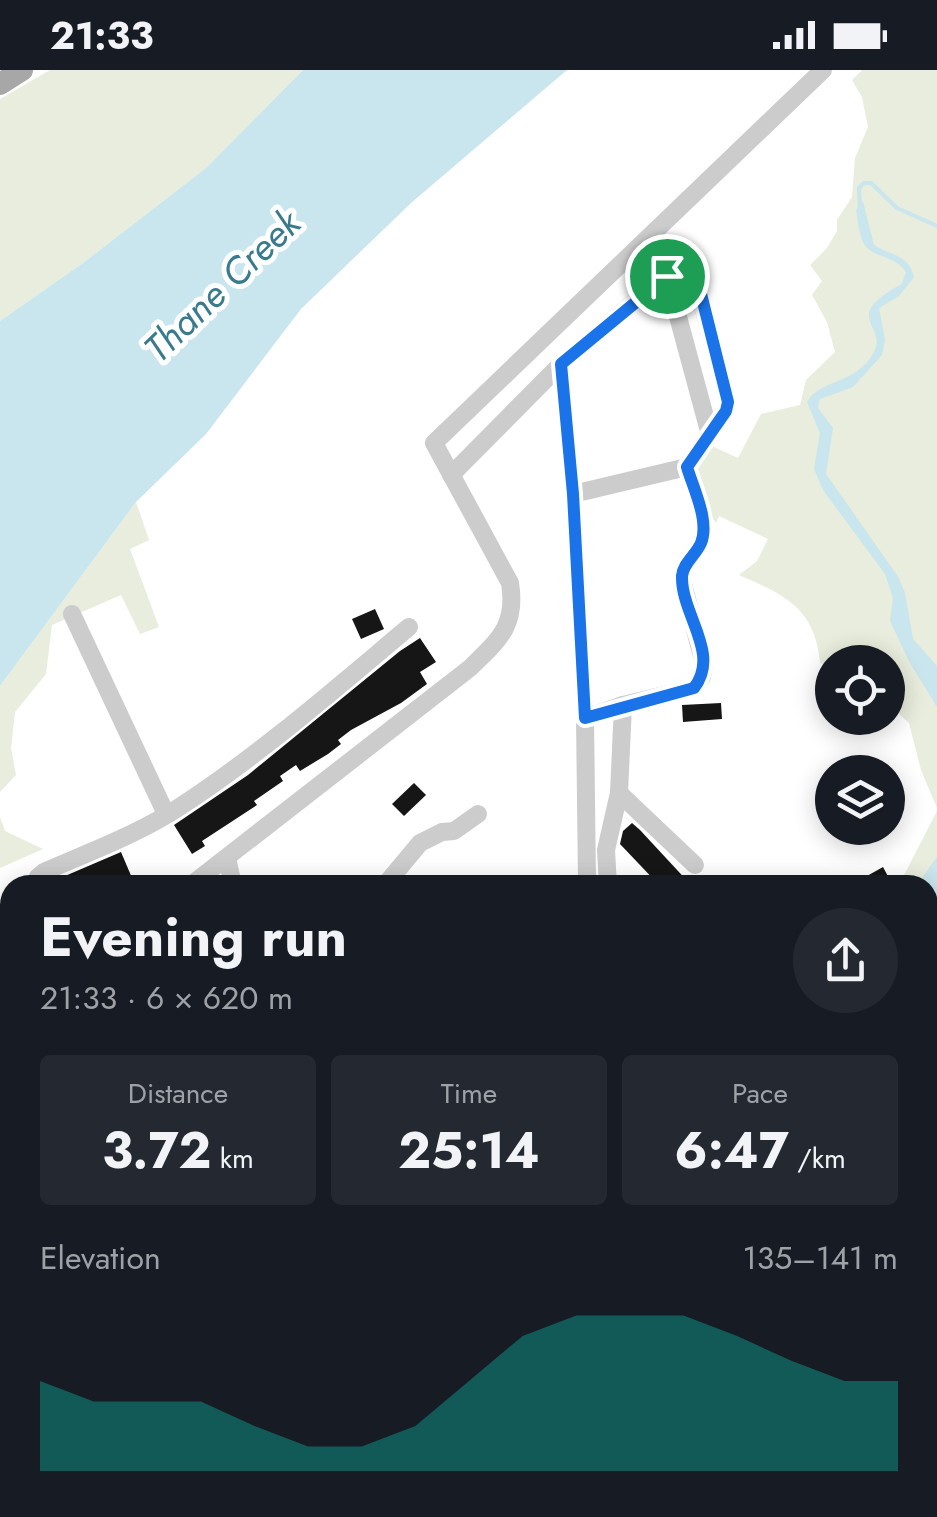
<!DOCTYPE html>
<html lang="en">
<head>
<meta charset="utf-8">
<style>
  :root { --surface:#171b24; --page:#242831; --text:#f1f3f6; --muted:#9ea1a6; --accent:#0f766e }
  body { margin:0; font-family:Jost,sans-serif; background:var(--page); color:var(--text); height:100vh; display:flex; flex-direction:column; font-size:38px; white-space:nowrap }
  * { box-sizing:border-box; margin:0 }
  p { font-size:32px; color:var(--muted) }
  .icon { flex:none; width:55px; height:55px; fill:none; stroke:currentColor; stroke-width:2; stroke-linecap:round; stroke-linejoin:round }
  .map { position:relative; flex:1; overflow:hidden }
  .side { position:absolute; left:0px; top:805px; width:938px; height:642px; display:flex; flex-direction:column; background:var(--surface); border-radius:30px 30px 0 0; box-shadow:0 5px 25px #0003 }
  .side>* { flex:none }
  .buttons { position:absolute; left:815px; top:575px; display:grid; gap:20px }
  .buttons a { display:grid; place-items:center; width:90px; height:90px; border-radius:50%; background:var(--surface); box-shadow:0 5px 25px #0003; font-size:50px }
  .pin { position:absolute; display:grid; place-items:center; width:85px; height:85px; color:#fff; margin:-42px; border:5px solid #fff; border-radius:50%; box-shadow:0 2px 10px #0007 }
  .round { display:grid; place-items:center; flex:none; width:105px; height:105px; border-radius:52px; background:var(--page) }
  .headline { display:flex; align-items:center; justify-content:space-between; height:170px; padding:0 40px }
  h1 { font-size:55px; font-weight:700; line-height:75px }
  .stats { display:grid; grid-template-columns:repeat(3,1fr); gap:15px; height:170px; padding:10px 40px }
  .stats div { display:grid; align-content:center; border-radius:10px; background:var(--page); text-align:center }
  .stats b { font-size:50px; font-weight:700 }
  .stats small { font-size:28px; font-weight:400 }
  .stats p { font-size:28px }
  .chart { height:280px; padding:20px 40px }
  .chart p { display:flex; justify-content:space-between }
  .chart svg { width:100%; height:180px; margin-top:10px; fill:var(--accent); opacity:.7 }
  .status { display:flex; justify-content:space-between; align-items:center; height:70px; padding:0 50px; background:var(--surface); direction:ltr }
  .status svg { height:28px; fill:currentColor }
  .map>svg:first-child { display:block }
</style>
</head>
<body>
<div class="status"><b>21:33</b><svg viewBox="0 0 49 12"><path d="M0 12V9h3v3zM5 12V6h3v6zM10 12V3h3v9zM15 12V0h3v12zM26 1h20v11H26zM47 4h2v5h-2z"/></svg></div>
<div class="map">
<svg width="937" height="1447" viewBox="0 0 937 1447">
  <rect width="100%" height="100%" fill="#fff"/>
  <!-- green -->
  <g fill="#e8eddd">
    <polygon points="50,0 303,0 206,98 83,193 0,251 0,29"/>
    <path d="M 862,0 L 937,0 L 937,738 L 921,700 L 909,653 L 888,634 L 888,592 L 832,592 L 832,599 L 820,593 C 815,538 785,525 739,505 L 757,491 L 768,469 L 719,446 L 716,453 L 702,431 L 695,400 L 712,376 L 738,388 L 761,344 L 800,335 L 806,310 L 835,282 L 827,252 L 812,225 L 822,211 L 810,195 L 827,178 L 837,161 L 837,150 L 852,127 L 855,88 L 868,57 L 862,27 L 852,10 Z"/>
    <polygon points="136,432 149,470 130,479 159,557 140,564 121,525 52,555 46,604 15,642 11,678 16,705 0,722 0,616"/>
    <polygon points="937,741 937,942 928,930 928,815 899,815"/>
    <polygon points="0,747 5,761 43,779 0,798"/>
  </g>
  <!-- water -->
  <g fill="#c9e5ed">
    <polygon points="303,0 567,0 411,133 301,239 206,364 136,432 0,616 0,251 83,193 206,98"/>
    <path d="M 863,132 L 874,175 C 890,186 908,183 914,207 L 899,226 L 879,238 L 885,270 L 882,285 L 853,317 L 820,329 L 818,338 L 833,358 L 826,404 L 899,508 L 905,523 L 913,569 L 937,596 L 937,637 L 910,593 L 890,551 L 893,528 L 885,504 L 823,420 L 814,399 L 820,363 L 807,332 C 820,309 858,314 874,282 C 888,254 839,248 902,214 L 906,202 C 894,184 874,189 864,174 C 859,165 858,150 856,140 Z"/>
    <polygon points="937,787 937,942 928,930 928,815 917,815"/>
  </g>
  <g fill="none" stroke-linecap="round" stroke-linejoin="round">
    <!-- stream -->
    <polyline stroke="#c9e5ed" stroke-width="4" points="860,139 859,118 864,113 871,113 897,138 937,156"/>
  </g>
  <!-- building -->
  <g fill="#161616">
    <polygon points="375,539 384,559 361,569 352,549"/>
    <polygon points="420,568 436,592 420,602 427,614 401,633 351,660 338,670 341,674 328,684 300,701 296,695 280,706 283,711 254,731 257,735 202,771 205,776 192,784 174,755 248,705 400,581"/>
    <polygon points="721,633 722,649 683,652 682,635"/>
    <polygon points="414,713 426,725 404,746 392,734"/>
    <polygon points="632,753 640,760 691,815 659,815 620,774 623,761"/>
    <polygon points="121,782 135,815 51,815 51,812"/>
    <polygon points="883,797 891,812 886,815 851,815"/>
    <polygon points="10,958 10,1000 0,999 0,962"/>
    <polygon points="937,967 937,1002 928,1007 928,972"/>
    <rect x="928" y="1291" width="9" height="34"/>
    <polygon points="244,1438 291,1438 291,1447 245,1447"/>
    <polygon points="430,1438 474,1438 470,1447 434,1447"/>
    <polygon points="633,1438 681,1438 677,1447 614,1447"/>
  </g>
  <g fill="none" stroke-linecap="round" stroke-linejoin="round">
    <!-- minor -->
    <g stroke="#ccc" stroke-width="18">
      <polyline points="667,206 710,365"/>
      <polyline points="561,294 573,424 585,648 623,635"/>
      <path d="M 451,405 L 561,294 L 683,191 L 691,191 L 728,332 L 726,341 L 687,397 C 694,419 711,453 700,475 C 693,488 684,494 682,510 L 704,594 L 702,607 L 694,618 L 623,635 L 619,723 L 606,780 L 608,815"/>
      <polyline points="573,424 687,397"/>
      <polyline points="72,544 166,744"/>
      <polyline points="585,648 587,812"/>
      <polyline points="619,723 695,795"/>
      <polyline points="227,788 233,815"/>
      <path d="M 39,815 L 38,807 L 44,802 C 89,782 139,764 181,736 C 262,683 335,619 409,557"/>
      <path d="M 191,815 L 470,598 C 498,570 517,557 510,513 L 434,373 L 823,0"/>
      <polyline points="385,815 420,773 442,762 454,761 478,744"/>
      <polyline points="0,872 10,892"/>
      <polyline points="0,950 10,943"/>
      <polyline points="0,1011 10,1013"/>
      <polyline points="1,1035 10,1034"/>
      <polyline points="0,1225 10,1224"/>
      <polyline points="928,1269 937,1265"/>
      <polyline points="928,1369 937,1362"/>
      <polyline points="4,1370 9,1430"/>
      <polyline points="26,1438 27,1447"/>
      <polyline points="303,1438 304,1447"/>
      <polyline points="595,1438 600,1447"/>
      <polyline points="725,1438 730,1447"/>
      <polyline points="765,1438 770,1447"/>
      <polyline points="863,1438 868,1447"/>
      <polyline points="906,1438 911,1447"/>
      <polyline points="72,1440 72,1447"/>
      <polyline points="112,1445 163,1438"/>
      <polyline points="206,1447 233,1443"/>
      <polyline points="689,1447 707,1438"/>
      <polyline points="807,1447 824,1438"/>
    </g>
    <!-- major -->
    <g stroke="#a7a7a7" stroke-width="22">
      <polyline points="0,14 22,0"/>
      <polyline points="928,1211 937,1206"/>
      <polyline points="928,1230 937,1225"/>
      <polyline points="485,1447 504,1438"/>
      <polyline points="518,1447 535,1438"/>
    </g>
  </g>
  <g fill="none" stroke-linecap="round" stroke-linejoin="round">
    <!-- route casing -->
    <g stroke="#fff" stroke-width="20">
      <path id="route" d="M 687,190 L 694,196 L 728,332 L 726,341 L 687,397 C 693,418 710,451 701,473 C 696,485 683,493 682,506 C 681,545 721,583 694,618 L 585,648 L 573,424 L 561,294 Z"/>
    </g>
    <!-- route -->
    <use href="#route" stroke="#1a73e8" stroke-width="12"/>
  </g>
  <g text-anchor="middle" stroke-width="10" stroke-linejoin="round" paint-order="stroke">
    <!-- water labels -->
    <g font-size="38" font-style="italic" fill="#397b8d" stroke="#fff">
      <text transform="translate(222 216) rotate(-44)" y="13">Thane Creek</text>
    </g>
  </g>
</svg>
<div class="buttons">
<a><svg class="icon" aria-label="locate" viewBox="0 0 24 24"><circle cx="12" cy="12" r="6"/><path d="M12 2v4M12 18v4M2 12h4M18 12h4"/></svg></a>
<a><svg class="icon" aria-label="layers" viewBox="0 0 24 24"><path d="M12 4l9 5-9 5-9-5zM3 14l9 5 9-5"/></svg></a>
</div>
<div class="pin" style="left:667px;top:206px;background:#1e9e55"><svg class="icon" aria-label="arrive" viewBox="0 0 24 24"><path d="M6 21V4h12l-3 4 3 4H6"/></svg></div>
<section class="side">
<div class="headline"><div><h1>Evening run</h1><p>21:33 · 6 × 620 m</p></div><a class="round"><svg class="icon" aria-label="share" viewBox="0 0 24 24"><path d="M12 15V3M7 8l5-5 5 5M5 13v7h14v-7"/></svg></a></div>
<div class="stats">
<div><p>Distance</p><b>3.72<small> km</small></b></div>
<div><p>Time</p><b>25:14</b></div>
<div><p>Pace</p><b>6:47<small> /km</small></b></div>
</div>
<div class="chart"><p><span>Elevation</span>135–141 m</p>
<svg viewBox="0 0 160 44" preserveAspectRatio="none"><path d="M0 44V22L10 27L20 27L30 27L40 33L50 38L60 38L70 33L80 22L90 11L100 6L110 6L120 6L130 11L140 17L150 22L160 22V44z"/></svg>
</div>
</section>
</div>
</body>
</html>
